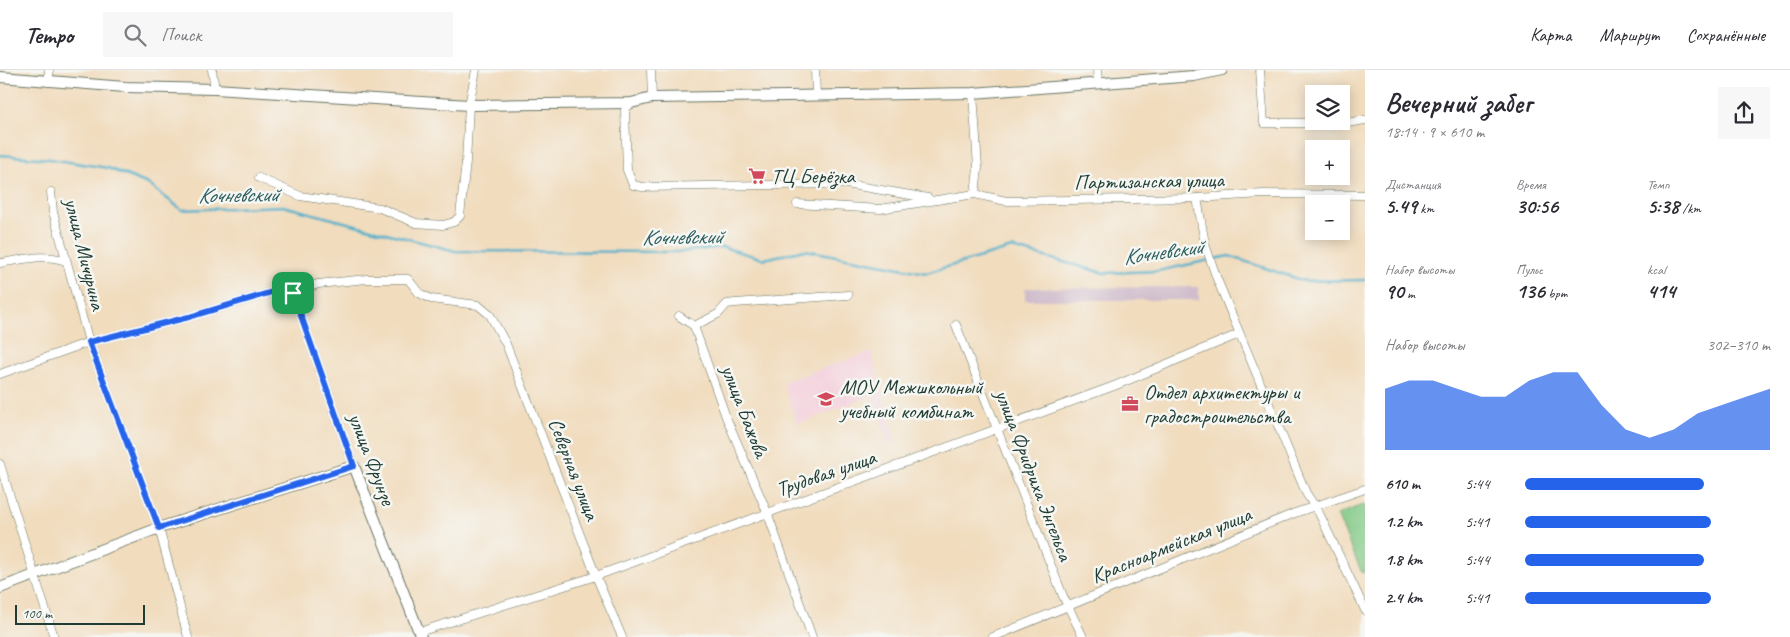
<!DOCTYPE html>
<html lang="ru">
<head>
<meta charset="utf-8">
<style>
  :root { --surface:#fff; --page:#f7f7f7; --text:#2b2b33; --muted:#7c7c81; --line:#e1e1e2; --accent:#2563eb }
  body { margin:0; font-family:Caveat,sans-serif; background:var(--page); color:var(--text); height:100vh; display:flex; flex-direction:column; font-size:19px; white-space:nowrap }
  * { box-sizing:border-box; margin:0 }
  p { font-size:16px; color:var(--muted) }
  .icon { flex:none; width:28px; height:28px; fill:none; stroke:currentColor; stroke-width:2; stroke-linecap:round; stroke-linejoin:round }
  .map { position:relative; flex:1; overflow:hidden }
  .details { display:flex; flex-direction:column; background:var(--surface); width:425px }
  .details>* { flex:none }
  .controls { position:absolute; left:1305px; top:15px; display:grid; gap:10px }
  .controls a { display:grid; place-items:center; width:45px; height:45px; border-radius:0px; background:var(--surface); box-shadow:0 2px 12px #0003; font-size:25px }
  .scale { position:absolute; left:15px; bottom:12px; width:130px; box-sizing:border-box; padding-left:5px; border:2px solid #1f3d34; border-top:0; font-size:14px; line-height:18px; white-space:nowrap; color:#1f3d34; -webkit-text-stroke:4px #f6f6f2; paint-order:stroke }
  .pin { position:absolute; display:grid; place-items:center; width:42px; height:42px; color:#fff; margin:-21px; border-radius:10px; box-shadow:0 2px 8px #0006 }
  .round { display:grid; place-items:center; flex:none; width:52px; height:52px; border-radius:0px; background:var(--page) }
  .headline { display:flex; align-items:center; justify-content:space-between; height:85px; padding:0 20px }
  h1 { font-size:28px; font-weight:700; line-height:38px }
  .metrics { display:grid; grid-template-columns:repeat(3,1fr); gap:8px; height:85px; padding:5px 20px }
  .metrics div { display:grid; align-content:center }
  .metrics b { font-size:21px; font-weight:700 }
  .metrics small { font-size:14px; font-weight:400 }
  .metrics p { font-size:14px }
  .chart { height:140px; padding:10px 20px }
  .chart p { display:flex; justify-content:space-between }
  .chart svg { width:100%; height:90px; margin-top:5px; fill:var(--accent); opacity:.7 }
  ul { padding:0 20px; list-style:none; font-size:16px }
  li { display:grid; grid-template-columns:80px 60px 1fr; align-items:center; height:38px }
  li i { height:12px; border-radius:6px; background:var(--accent) }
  header { display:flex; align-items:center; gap:30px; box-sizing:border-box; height:70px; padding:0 25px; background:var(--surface); border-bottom:1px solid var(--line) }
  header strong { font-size:24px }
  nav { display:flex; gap:28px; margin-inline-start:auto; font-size:18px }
  .search { width:350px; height:45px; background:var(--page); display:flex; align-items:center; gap:12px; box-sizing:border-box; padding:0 18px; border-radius:0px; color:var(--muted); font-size:19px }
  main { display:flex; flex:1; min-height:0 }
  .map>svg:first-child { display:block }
</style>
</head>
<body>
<header>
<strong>Tempo</strong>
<div class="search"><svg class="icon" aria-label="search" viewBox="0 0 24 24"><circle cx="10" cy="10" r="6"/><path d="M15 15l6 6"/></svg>Поиск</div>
<nav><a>Карта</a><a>Маршрут</a><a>Сохранённые</a></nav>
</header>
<main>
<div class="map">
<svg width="1365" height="567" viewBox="0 0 1365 567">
  <rect width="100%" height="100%" fill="#f6f6f2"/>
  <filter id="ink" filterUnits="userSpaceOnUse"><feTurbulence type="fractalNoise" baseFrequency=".02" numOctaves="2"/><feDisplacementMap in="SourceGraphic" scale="10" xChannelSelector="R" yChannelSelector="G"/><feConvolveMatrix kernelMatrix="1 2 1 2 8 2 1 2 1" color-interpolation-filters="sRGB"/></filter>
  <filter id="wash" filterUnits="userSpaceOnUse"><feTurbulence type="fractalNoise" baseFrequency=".0096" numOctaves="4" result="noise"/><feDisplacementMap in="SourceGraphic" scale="20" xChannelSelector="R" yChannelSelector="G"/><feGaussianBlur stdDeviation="1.12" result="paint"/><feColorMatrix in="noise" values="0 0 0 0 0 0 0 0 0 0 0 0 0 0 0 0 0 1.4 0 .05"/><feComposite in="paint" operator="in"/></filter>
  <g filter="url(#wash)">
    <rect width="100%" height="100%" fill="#f1dcbd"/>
    <!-- built -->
    <polygon fill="#f4cfdc" points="871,282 895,373 889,374 873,325 797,354 783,312"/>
    <!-- industrial -->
    <polygon fill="#d0bdcc" points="1199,217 1199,230 1025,230 1025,218"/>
    <!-- green -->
    <polygon fill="#80c884" stroke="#50825c" points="1365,434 1365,502 1362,503 1337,445"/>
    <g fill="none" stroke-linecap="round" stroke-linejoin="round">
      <!-- stream -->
      <polyline stroke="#4bafca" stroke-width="2.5" points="0,85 50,89 108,98 148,114 182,140 283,136 455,181 681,182 722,177 764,189 805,180 926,203 1012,178 1104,203 1158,201 1229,186 1304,211 1365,210"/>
    </g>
  </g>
  <g filter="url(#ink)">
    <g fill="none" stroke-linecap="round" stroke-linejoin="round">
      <!-- minor casing -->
      <g stroke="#687564" stroke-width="9">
        <g id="minor">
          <polyline points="212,0 215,19"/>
          <polyline points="651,0 652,28"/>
          <polyline points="815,0 816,25"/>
          <polyline points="1097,0 1098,14"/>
          <polyline points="1260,0 1264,53 1347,53 1365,50"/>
          <polyline points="49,12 49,0"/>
          <polyline points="973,23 978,98 975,124"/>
          <polyline points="631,33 625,40 627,100 633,115 642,117 846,114 928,128"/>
          <polyline points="259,108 300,126 380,138 416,153 443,155 454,152 460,146 466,92 469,35 476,0"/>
          <polyline points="51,122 53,142 89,272 159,458 188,567"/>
          <polyline points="1197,128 1205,174 1217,209 1306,423 1319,443 1365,540"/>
          <polyline points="797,134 880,139 975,124 1006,131 1197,128 1263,124 1365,125"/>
          <path d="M 0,193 C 24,190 42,183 66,191"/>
          <polyline points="293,223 354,396"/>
          <polyline points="679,246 694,256 726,347 767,442 812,567"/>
          <polyline points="956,255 1063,526 1083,567"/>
          <polyline points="694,256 718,244 727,234 735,233 848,225"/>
          <polyline points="0,304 89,272 189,247 272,222 293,223 318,214 367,209 408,209 419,223 431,229 478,235 490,245 506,274 596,506 622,567"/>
          <polyline points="0,394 54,567"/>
          <polyline points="419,562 596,506 1114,316 1239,264"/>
          <polyline points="993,567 1295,443 1365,419"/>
        </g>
      </g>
      <!-- tertiary casing -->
      <g stroke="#687564" stroke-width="12">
        <g id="tertiary">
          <polyline points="0,7 125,17 215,19 469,35 631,33 652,28 973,23 1194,6 1222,0"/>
          <polyline points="0,518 159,458 354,396 421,567"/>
        </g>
      </g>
      <!-- minor -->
      <use href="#minor" stroke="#fff" stroke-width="8"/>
      <!-- tertiary -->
      <use href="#tertiary" stroke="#fff" stroke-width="10"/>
    </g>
  </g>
  <g fill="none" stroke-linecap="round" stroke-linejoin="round" filter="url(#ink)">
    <!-- route casing -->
    <g stroke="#fff" stroke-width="10">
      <polygon id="route" points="272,222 293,223 354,396 159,458 89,272 189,247"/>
    </g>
    <!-- route -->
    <use href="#route" stroke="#2563eb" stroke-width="6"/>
  </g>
  <!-- icons -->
  <defs>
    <g id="supermarket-bare" transform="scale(1.35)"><path d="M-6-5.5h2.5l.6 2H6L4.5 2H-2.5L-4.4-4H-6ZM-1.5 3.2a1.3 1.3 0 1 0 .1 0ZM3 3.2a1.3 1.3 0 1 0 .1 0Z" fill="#d1495b" stroke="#f6f6f2" stroke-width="2.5" paint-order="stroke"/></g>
    <g id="school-bare" transform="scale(1.35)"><path d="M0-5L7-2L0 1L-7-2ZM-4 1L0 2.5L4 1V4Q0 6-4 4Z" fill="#d1495b" stroke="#f6f6f2" stroke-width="2.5" paint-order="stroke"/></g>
    <g id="office-bare" transform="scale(1.35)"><path d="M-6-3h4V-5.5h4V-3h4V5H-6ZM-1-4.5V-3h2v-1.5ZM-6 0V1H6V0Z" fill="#d1495b" stroke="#f6f6f2" stroke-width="2.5" paint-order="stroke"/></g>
  </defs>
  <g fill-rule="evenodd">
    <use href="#supermarket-bare" x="757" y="106"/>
    <use href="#school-bare" x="826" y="329"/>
    <use href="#office-bare" x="1130" y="334"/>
  </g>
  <g text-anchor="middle" stroke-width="5" stroke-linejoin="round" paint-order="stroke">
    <!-- poi labels -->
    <g font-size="21" fill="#1f3d34" stroke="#f6f6f2" text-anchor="start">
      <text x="771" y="113">ТЦ Берёзка</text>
      <text x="840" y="324">МОУ Межшкольный<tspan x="840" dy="24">учебный комбинат</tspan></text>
      <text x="1144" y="329">Отдел архитектуры и<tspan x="1144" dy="24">градостроительства</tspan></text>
    </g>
    <!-- street labels -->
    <g font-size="21" fill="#1f3d34" stroke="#f6f6f2">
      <text transform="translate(1149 111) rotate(-1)" y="7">Партизанская улица</text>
      <text transform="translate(85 184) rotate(76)" y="7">улица Мичурина</text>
      <text transform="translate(745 341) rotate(69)" y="7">улица Бажова</text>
      <text transform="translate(372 389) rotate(69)" y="7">улица Фрунзе</text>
      <text transform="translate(574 399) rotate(69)" y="7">Северная улица</text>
      <text transform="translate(826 403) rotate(-19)" y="7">Трудовая улица</text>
      <text transform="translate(1034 405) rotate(69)" y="7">улица Фридриха Энгельса</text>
      <text transform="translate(1171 475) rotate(-22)" y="7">Красноармейская улица</text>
    </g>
    <!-- water labels -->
    <g font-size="22" font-style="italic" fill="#2c5f61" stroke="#f6f6f2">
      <text transform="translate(238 124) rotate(-1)" y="8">Кочневский</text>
      <text transform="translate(682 166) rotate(-1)" y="8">Кочневский</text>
      <text transform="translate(1163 181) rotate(-8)" y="8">Кочневский</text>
    </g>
  </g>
</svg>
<div class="controls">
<a><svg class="icon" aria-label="layers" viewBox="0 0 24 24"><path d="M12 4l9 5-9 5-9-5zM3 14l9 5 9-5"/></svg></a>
<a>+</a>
<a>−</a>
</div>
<div class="scale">100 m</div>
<div class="pin" style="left:293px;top:223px;background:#1e9e55"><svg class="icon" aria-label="arrive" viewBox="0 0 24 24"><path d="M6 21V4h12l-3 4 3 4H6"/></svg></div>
</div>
<section class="details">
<div class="headline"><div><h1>Вечерний забег</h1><p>18:14 · 9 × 610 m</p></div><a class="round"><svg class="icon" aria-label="share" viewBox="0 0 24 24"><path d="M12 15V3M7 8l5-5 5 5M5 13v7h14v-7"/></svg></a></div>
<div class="metrics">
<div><p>Дистанция</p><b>5.49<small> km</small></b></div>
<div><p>Время</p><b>30:56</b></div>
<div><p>Темп</p><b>5:38<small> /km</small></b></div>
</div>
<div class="metrics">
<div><p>Набор высоты</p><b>90<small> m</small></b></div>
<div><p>Пульс</p><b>136<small> bpm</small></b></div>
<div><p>kcal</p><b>414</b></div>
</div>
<div class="chart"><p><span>Набор высоты</span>302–310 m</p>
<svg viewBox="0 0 160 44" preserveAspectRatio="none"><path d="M0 44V14L10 10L20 10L30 14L40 18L50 18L60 10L70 6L80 6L90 22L100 34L110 38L120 34L130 26L140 22L150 18L160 14V44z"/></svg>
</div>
<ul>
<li><b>610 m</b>5:44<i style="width:73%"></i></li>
<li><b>1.2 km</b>5:41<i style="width:76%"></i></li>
<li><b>1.8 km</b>5:44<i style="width:73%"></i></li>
<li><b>2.4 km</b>5:41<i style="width:76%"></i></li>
</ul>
</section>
</main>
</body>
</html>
